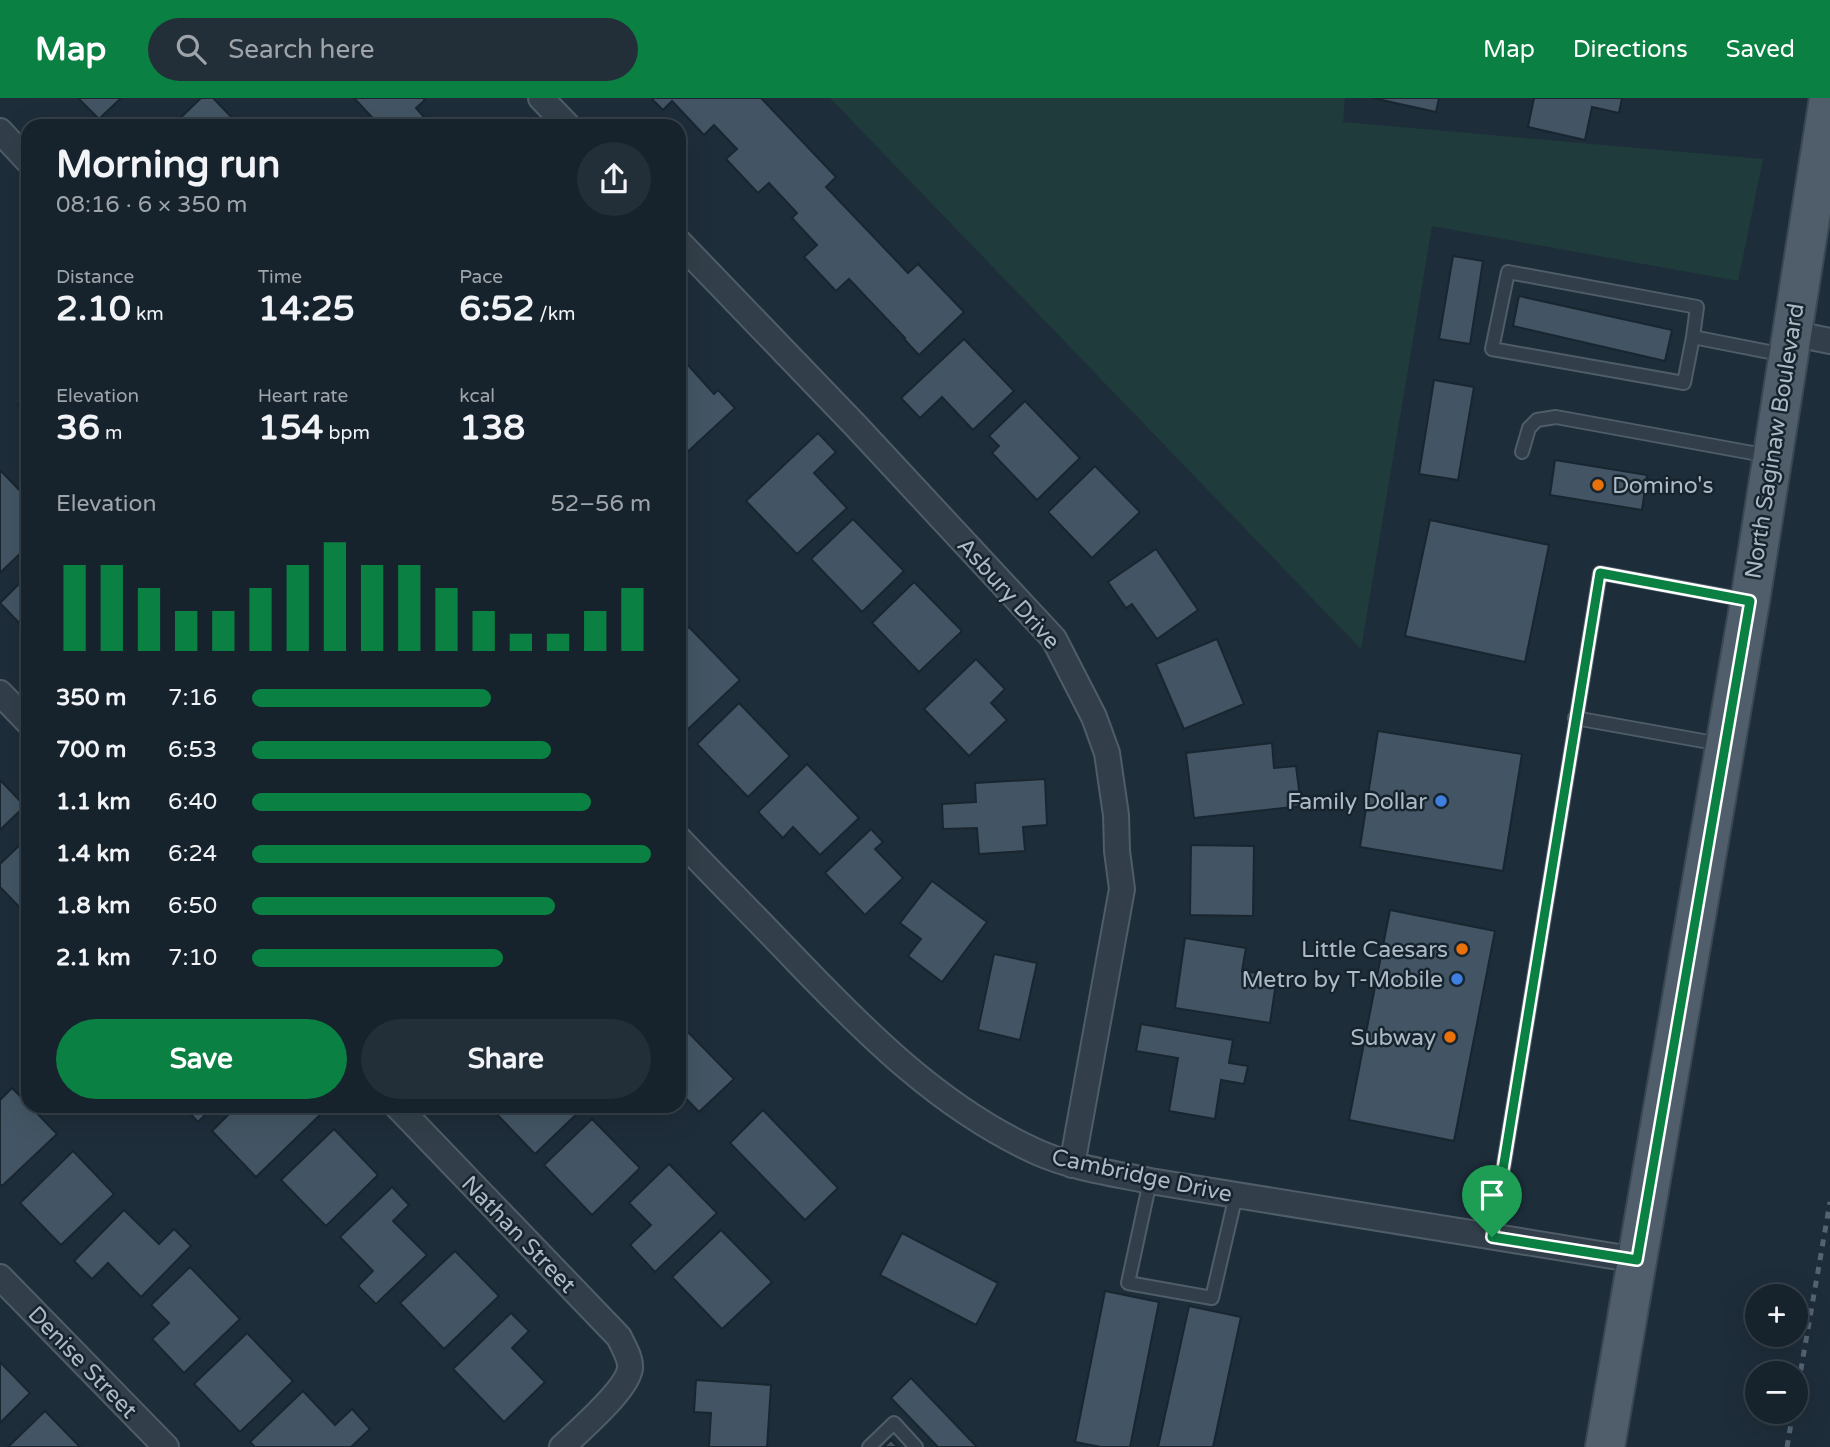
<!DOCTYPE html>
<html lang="en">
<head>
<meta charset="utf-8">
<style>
  :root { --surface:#16222c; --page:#232f38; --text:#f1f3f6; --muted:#9ea4a9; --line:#353f48; --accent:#0b8043 }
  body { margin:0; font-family:"Varela Round",sans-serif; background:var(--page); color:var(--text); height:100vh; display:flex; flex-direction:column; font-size:26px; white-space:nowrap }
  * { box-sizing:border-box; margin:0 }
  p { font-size:23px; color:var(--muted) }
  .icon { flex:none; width:38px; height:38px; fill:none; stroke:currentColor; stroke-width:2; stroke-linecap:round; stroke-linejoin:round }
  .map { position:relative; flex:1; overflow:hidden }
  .details { position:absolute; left:21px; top:21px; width:665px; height:994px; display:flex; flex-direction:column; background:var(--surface); border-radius:21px; box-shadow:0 7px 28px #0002,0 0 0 2px var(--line) }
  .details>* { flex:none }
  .buttons { position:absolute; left:1745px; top:1186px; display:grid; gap:14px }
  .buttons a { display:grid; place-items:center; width:63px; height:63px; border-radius:50%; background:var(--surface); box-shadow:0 7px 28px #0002,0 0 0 2px var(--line); font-size:35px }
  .pin { position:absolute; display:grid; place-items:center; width:60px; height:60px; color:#fff; margin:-72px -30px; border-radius:50% 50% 50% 0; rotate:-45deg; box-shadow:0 0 7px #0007 }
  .pin .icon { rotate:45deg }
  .round { display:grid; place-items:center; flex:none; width:74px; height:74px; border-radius:37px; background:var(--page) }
  .summary { display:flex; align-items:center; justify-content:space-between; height:119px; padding:0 35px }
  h1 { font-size:38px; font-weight:700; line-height:52px }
  .stats { display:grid; grid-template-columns:repeat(3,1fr); gap:10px; height:119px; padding:7px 35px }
  .stats div { display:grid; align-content:center }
  .stats b { font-size:35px; font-weight:700 }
  .stats small { font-size:19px; font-weight:400 }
  .stats p { font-size:19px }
  .chart { height:196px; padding:14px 35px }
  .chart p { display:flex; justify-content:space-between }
  .chart svg { width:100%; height:126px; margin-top:7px; stroke:var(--accent); stroke-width:6 }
  .button { display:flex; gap:14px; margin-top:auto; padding:14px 35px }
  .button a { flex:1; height:80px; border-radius:42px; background:var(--accent); color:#fff; font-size:28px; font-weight:700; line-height:80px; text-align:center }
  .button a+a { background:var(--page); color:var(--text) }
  ul { padding:0 35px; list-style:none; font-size:23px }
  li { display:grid; grid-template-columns:112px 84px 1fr; align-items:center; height:52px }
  li i { height:18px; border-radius:9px; background:var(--accent) }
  header { display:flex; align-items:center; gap:42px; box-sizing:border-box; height:98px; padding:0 35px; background:var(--accent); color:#fff }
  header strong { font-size:33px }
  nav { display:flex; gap:38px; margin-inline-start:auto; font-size:24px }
  .search { width:490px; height:63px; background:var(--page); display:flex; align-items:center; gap:18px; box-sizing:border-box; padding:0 24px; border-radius:38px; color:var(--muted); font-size:26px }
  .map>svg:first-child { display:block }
</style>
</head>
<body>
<header>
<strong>Map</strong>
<div class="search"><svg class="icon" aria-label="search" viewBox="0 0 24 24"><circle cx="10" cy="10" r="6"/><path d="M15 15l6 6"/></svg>Search here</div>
<nav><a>Map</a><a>Directions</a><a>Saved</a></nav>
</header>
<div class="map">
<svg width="1830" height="1349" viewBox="0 0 1830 1349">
  <rect width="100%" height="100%" fill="#1e2d3a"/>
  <!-- green -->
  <polygon fill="#203b3b" points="830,0 1345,0 1343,24 1763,61 1738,183 1432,128 1361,551"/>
  <!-- building -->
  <g fill="#435564" stroke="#192630" stroke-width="2">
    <polygon points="78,0 121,0 99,21"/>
    <polygon points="201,0 213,0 240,28 174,28 173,27"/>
    <polygon points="354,0 423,0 425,2 416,10 432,28 380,28"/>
    <polygon points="651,0 761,0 836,79 826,89 908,175 918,166 964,214 919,257 904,241 905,240 849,181 836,193 804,159 817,147 792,120 797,115 769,85 758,95 726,61 737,51 714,27 704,37 672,3 663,12"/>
    <polygon points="1373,0 1439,0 1436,14"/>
    <polygon points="1534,0 1622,0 1619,15 1592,9 1585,42 1528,29"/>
    <polygon points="1453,158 1483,163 1470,246 1439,241"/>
    <polygon points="1519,198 1672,232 1665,263 1513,228"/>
    <polygon points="964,241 1014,293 973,332 942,299 920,320 901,300"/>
    <polygon points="679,257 714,296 718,292 735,310 682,359 679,355"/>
    <polygon points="1434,282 1474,289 1458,382 1419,376"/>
    <polygon points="28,298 28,318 18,307"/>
    <polygon points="1025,303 1080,360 1037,402 992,355 999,348 989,338"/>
    <polygon points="818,335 836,354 814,375 847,410 797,456 746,403"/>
    <polygon points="1555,362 1647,377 1642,412 1550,397"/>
    <polygon points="1095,368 1140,414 1092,460 1048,414"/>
    <polygon points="0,372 28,401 28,448 0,475"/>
    <polygon points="853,421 904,473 862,514 811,461"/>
    <polygon points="1430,422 1549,447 1525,564 1405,538"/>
    <polygon points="1156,451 1198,512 1157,541 1132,506 1126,510 1108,484"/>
    <polygon points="28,477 28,534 0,505"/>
    <polygon points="914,484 962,533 919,574 872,525"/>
    <polygon points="689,529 740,582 686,633 679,626 679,538"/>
    <polygon points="1217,541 1244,606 1184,631 1156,566"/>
    <polygon points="976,561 1005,591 991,605 1007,622 969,658 924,611"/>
    <polygon points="739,605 790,658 748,699 697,646"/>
    <polygon points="1378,633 1522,656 1503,773 1360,749"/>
    <polygon points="1272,645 1274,670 1296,668 1301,708 1194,720 1186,655"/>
    <polygon points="807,666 859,720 820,757 793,729 783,740 758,714"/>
    <polygon points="1045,681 1047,727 1023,729 1025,753 979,756 977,730 943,731 942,706 976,704 975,685"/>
    <polygon points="0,682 25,708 0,732"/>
    <polygon points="871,731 883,744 875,751 903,780 865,817 825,775"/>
    <polygon points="28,739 28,818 0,789 0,766"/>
    <polygon points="1191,747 1254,748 1253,818 1190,817"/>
    <polygon points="932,783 987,824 942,884 908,858 921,841 900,825"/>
    <polygon points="1390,812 1495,833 1454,1043 1349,1022"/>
    <polygon points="1185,840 1246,850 1242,873 1277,878 1270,925 1175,910"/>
    <polygon points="994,856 1037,865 1020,942 978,932"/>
    <polygon points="679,925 734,981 699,1014 679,993"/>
    <polygon points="1141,926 1233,942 1229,965 1248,968 1244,986 1221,982 1215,1021 1169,1013 1178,960 1136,953"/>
    <polygon points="12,990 28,1006 28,1008 30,1008 57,1036 2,1088 0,1086 0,1002"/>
    <polygon points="183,1008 214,1008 198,1024"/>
    <polygon points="237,1008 313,1008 321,1016 256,1079 212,1033"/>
    <polygon points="489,1008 585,1008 535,1056"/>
    <polygon points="763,1012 838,1090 805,1122 730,1045"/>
    <polygon points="592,1021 640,1070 592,1117 544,1067"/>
    <polygon points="334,1031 378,1077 326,1128 281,1082"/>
    <polygon points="73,1053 114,1096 61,1147 20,1105"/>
    <polygon points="669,1066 717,1115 655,1174 630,1147 651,1127 629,1105"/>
    <polygon points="392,1089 409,1107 393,1123 427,1157 376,1206 358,1188 373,1173 340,1139"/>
    <polygon points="124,1112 159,1146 174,1131 191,1148 141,1199 108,1165 92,1181 74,1163"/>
    <polygon points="721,1132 772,1184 722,1231 672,1179"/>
    <polygon points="902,1135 998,1185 976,1227 880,1177"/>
    <polygon points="455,1153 499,1198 444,1251 400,1205"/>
    <polygon points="190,1169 240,1221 184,1275 152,1241 169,1225 151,1207"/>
    <polygon points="1105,1193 1159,1204 1130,1349 1101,1349 1075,1344"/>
    <polygon points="1189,1208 1241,1219 1213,1349 1158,1349"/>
    <polygon points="511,1215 529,1233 512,1250 545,1284 504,1324 453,1271"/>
    <polygon points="247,1235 293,1283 240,1334 194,1286"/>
    <polygon points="0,1264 30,1295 0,1325"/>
    <polygon points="911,1280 977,1349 938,1349 891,1300"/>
    <polygon points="696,1282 771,1287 767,1349 709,1349 711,1315 694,1314"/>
    <polygon points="303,1293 335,1327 352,1311 370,1331 351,1349 255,1349 250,1344"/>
    <polygon points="45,1313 80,1349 8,1349"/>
    <polygon points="891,1342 898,1349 884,1349"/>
  </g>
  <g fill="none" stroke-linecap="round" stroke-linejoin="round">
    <!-- lane casing -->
    <g stroke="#4f5d68" stroke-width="16">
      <g id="lane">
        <polyline points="1693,239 1684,285 1492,251 1508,174 1697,209 1693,239 1784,257"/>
        <polyline points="1522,354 1529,330 1537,322 1556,319 1769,358"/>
        <polyline points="1575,620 1720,646"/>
        <polyline points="1150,1083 1128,1185 1212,1200 1236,1097"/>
        <polyline points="1492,1139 1600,475 1746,502"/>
        <polyline points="869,1349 894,1325 916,1349"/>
      </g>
    </g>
    <!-- street casing -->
    <g stroke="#4f5d68" stroke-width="28">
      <g id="street">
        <polyline points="541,0 568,28"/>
        <polyline points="0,33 28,63"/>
        <polyline points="679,144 856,328 1054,541 1094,619 1107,655 1116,717 1117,753 1122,791 1072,1067"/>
        <polyline points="1791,235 1830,243"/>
        <polyline points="0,595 28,624"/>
        <path d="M 679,741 C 718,782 758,822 797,863 C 868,937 942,1011 1037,1054 C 1073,1070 1112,1075 1150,1083 L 1637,1162"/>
        <path d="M 397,1008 L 619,1239 C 623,1248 631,1260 630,1270 C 628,1291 578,1334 562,1349"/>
        <polyline points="0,1179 166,1349"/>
      </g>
    </g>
    <!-- primary casing -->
    <g stroke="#3b4853" stroke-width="42">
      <polyline id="primary" points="1605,1349 1750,503 1829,0"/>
    </g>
    <!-- lane -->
    <use href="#lane" stroke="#323f4a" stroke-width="12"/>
    <!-- street -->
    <use href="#street" stroke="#323f4a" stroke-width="24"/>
    <!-- primary -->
    <use href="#primary" stroke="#4f5e6a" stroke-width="38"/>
    <!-- rail -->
    <g stroke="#536372" stroke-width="5" stroke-dasharray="7 7" stroke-linecap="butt">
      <polyline points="1796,1300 1830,1104"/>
      <polyline points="1787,1349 1793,1314"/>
    </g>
  </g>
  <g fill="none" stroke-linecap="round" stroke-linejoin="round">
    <!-- route casing -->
    <g stroke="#fff" stroke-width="14">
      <polygon id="route" points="1600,475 1750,503 1637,1162 1492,1139"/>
    </g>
    <!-- route -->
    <use href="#route" stroke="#0b8043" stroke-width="9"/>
  </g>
  <!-- markers -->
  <g fill="#e8710a" stroke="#17242e" stroke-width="2.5">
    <circle cx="1598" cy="387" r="7"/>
    <circle cx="1462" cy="851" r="7"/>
    <circle cx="1450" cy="939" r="7"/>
  </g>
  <g fill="#3f7fe0" stroke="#17242e" stroke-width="2.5">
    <circle cx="1441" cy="703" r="7"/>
    <circle cx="1457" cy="881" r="7"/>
  </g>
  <g text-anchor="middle" stroke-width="5" stroke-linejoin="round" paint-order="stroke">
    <!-- street labels -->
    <g font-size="23" fill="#acbac7" stroke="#17242e">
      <text transform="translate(1774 343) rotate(-81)" y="8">North Saginaw Boulevard</text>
      <text transform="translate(1009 495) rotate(48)" y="8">Asbury Drive</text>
      <text transform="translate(1142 1077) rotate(12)" y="8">Cambridge Drive</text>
      <text transform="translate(519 1136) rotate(46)" y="8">Nathan Street</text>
      <text transform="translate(83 1264) rotate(46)" y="8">Denise Street</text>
    </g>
    <!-- poi labels -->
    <g font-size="23" fill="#acbac7" stroke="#17242e" text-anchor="end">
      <text x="1612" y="395" text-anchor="start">Domino's</text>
      <text x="1427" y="711">Family Dollar</text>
      <text x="1448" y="859">Little Caesars</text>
      <text x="1443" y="889">Metro by T-Mobile</text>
      <text x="1436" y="947">Subway</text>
    </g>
  </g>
</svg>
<div class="buttons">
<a>+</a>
<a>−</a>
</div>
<div class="pin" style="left:1492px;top:1139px;background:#1e9e55"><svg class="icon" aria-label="arrive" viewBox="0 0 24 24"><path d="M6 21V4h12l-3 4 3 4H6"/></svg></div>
<section class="details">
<div class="summary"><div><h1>Morning run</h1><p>08:16 · 6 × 350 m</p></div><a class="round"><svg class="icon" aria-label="share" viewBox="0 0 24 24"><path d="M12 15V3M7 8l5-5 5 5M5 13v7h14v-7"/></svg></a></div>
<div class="stats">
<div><p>Distance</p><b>2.10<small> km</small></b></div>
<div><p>Time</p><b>14:25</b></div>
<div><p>Pace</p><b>6:52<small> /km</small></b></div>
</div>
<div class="stats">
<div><p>Elevation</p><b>36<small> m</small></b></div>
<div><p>Heart rate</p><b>154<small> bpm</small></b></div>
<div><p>kcal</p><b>138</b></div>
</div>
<div class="chart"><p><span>Elevation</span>52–56 m</p>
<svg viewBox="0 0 160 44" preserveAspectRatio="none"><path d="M5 44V14M15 44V14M25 44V22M35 44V30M45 44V30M55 44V22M65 44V14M75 44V6M85 44V14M95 44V14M105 44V22M115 44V30M125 44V38M135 44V38M145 44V30M155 44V22"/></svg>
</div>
<ul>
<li><b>350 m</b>7:16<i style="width:60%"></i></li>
<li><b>700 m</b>6:53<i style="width:75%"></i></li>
<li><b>1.1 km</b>6:40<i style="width:85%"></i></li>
<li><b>1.4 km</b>6:24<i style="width:100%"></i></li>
<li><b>1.8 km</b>6:50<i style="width:76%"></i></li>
<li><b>2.1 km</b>7:10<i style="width:63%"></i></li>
</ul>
<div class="button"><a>Save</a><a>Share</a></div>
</section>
</div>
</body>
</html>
